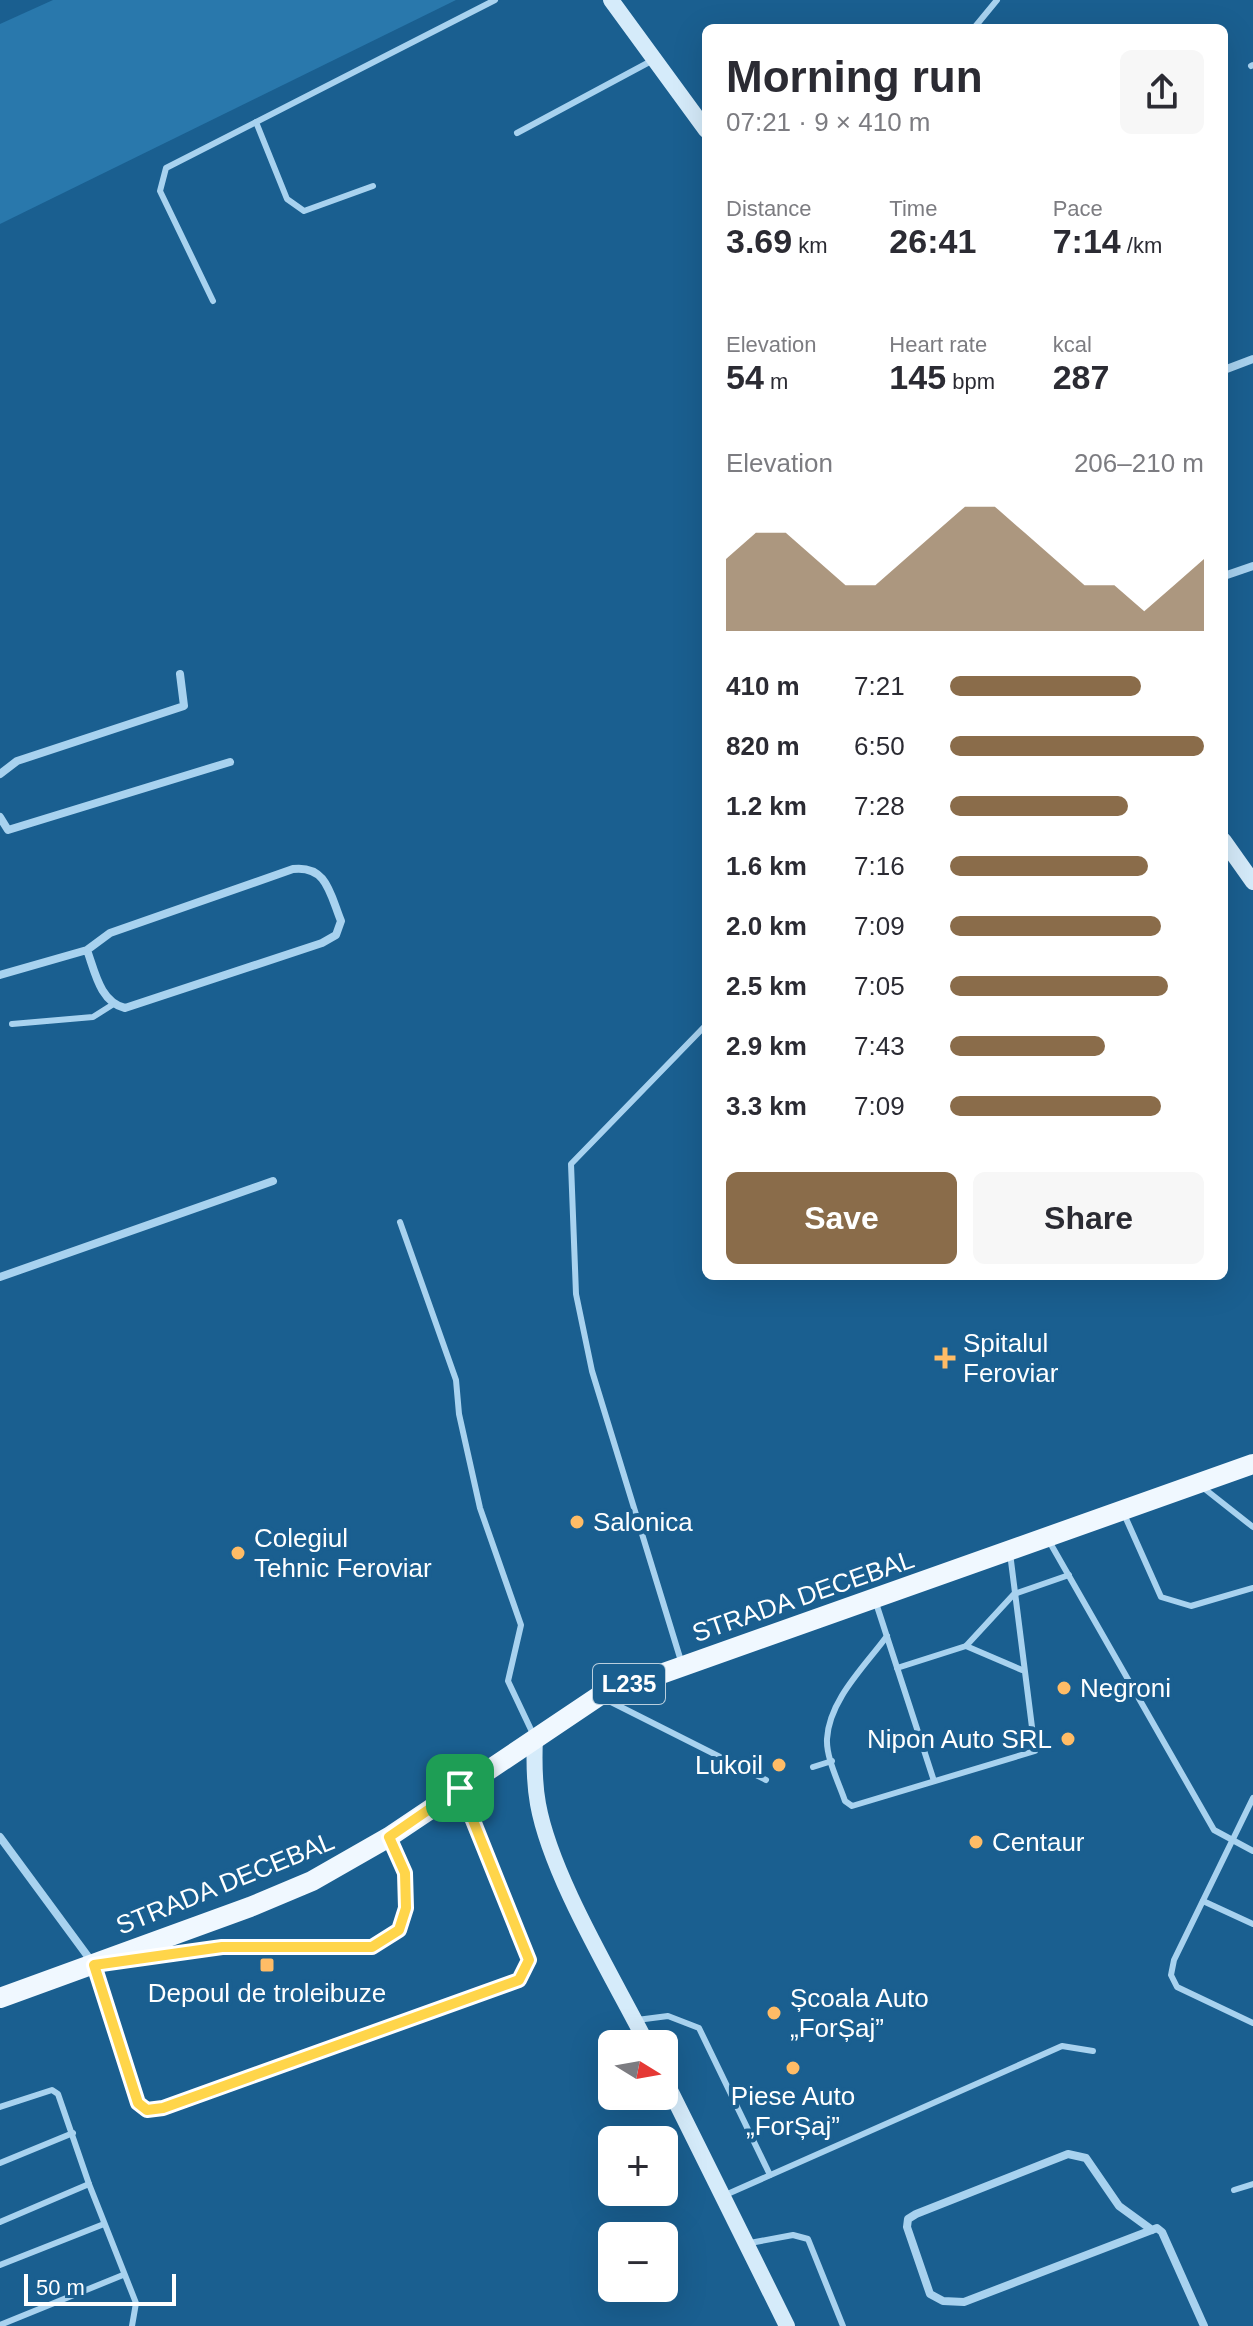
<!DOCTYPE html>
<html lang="en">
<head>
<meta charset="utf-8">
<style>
  :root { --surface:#fff; --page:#f7f7f7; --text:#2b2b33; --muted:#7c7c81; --accent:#8a6c4a }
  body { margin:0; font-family:Arial,sans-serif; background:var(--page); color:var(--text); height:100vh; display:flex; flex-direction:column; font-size:30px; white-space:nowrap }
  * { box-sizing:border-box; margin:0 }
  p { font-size:26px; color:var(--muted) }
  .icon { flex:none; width:44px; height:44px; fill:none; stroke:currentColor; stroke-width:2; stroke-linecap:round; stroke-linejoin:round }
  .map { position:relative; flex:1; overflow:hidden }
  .drawer { position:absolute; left:702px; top:24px; width:526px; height:1256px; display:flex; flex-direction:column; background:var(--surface); border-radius:12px; box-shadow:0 8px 32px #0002 }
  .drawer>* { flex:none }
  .needle { width:52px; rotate:101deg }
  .fabs { position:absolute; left:598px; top:2030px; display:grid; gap:16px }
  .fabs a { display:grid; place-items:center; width:80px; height:80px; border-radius:12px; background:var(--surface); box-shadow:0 8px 32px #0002; font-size:40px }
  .scale { position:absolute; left:24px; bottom:20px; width:152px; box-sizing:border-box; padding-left:8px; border:4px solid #fff; border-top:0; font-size:22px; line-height:28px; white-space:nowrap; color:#fff; -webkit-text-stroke:6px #1a5f90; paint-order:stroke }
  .pin { position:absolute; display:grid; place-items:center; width:68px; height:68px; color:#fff; margin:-34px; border-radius:16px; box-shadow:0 4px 12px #0006 }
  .round { display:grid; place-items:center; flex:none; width:84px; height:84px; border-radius:12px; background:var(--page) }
  .headline { display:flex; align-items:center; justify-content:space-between; height:136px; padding:0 24px }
  h1 { font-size:44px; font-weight:800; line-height:60px }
  .metrics { display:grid; grid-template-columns:repeat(3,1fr); gap:12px; height:136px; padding:8px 24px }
  .metrics div { display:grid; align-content:center }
  .metrics b { font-size:34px; font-weight:800 }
  .metrics small { font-size:22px; font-weight:400 }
  .metrics p { font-size:22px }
  .chart { height:224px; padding:16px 24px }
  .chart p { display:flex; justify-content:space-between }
  .chart svg { width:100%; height:144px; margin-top:8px; fill:var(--accent); opacity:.7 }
  .action { display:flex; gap:16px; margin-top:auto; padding:16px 24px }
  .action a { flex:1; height:92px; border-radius:12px; background:var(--accent); color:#fff; font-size:32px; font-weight:800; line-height:92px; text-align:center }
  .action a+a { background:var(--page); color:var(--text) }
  ul { padding:0 24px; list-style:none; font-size:26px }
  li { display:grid; grid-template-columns:128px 96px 1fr; align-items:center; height:60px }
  li i { height:20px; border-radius:10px; background:var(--accent) }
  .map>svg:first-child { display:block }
</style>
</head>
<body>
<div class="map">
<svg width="1253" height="2326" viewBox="0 0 1253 2326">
  <rect width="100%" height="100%" fill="#1a5f90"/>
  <!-- green -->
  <polygon fill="#2978ac" points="53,0 456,0 0,224 0,24"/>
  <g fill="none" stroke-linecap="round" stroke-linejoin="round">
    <!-- lane -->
    <g stroke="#a8d2ef" stroke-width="6">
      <polyline points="974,28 997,0"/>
      <polyline points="1251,66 1253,65"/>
      <polyline points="256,122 287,199 304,211 373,186"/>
      <polyline points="517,133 655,59"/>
      <polyline points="213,301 160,191 166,168 495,0"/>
      <polyline points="12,1024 93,1017 112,1005"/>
      <polyline points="400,1222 456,1380 459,1414 480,1508 521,1625 508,1681 534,1736"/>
      <polyline points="1201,1486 1253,1527"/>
      <polyline points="1124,1514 1161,1597 1191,1606 1253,1588"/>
      <polyline points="1049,1541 1214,1830 1253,1851"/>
      <polyline points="876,1603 934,1781"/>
      <path d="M 887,1636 C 865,1666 829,1700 827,1739 C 826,1758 839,1783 845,1801 L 852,1806 L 1035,1751 L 1010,1553"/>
      <polyline points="966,1646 1022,1670"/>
      <polyline points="681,1661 592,1371 576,1294 571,1164 706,1025"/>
      <polyline points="897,1668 966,1646 1014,1594 1069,1575"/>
      <polyline points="605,1699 766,1780"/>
      <polyline points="813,1767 832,1761"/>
      <polyline points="1253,1798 1174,1960 1171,1975 1177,1987 1253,2023"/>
      <polyline points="1203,1901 1253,1924"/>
      <polyline points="134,1959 222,1947 372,1947 399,1930 406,1908 405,1873 390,1840"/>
      <polyline points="95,1968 138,2103 147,2110 163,2108 519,1980 529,1960 463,1794"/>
      <polyline points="637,2020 668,2016 699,2028 770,2175"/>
      <polyline points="0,2107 52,2090 58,2094 89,2184"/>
      <polyline points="0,2163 73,2133"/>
      <polyline points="1234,2190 1253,2184"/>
      <polyline points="723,2196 1062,2046 1093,2051"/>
      <polyline points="0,2222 89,2184 136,2303 132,2326"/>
      <polyline points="750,2243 793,2235 808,2239 843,2326"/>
      <polyline points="0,2265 104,2224"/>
      <polyline points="0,2325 123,2275"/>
    </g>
    <!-- street -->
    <g stroke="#a8d2ef" stroke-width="8">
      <polyline points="1224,370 1253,359"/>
      <polyline points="1224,576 1253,566"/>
      <polyline points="0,774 17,761 184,706 180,674"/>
      <polyline points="0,817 8,830 230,762"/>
      <path d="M 0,975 L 87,950 L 110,933 L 293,869 C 327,865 330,894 341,921 L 336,935 L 322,943 L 125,1008 C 100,1002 95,972 87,950"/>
      <polyline points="0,1277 273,1181"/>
      <polyline points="0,1837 92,1962"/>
      <polyline points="1152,2230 1119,2206 1086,2158 1068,2154 916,2214 908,2219 907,2227 930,2294 943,2301 964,2302 1157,2228 1162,2232 1204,2326"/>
    </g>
    <!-- secondary -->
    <g stroke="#d5ebfa" stroke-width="16">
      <polyline points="611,0 706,130"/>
      <polyline points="1224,841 1253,882"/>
      <path d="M 535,1737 C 534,1760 534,1782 538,1804 C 551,1876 613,1977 647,2044"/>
      <polyline points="664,2078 787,2326"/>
    </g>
    <!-- primary -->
    <polyline stroke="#f0f8ff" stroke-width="20" points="0,1998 250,1907 312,1881 389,1837 599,1696 1253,1464"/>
  </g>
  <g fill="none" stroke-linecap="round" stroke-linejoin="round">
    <!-- route casing -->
    <g stroke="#fff" stroke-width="16">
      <polygon id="route" points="460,1788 529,1960 519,1980 163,2108 147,2110 138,2103 94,1965 222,1947 372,1947 399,1930 406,1908 405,1873 389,1837"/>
    </g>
    <!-- route -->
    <use href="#route" stroke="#ffd54a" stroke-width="10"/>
  </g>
  <!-- markers -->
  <g fill="#ffbc66" stroke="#1a5f90" stroke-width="3">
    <path d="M941 1346h8v8h8v8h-8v8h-8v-8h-8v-8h8z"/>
    <circle cx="577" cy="1522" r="8"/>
    <circle cx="238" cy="1553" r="8"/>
    <circle cx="1064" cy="1688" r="8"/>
    <circle cx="1068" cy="1739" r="8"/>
    <circle cx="779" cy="1765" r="8"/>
    <circle cx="976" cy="1842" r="8"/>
    <rect x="259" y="1957" width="16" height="16" rx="4"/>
    <circle cx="774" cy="2013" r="8"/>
    <circle cx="793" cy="2068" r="8"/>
  </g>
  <g text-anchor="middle" stroke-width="8" stroke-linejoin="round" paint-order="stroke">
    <!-- shield labels -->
    <rect fill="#1a5f90" stroke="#bacfde" stroke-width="2" x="593" y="1664" width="72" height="40" rx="6"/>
    <g font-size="24" font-weight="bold" fill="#fff">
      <text x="629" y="1692">L235</text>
    </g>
    <!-- poi labels -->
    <g font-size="26" fill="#fff" stroke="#1a5f90" text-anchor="start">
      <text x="963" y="1352">Spitalul<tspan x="963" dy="30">Feroviar</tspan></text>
      <text x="593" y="1531">Salonica</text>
      <text x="254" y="1547">Colegiul<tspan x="254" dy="30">Tehnic Feroviar</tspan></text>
      <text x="1080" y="1697">Negroni</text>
      <text x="1052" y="1748" text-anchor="end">Nipon Auto SRL</text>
      <text x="763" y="1774" text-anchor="end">Lukoil</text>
      <text x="992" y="1851">Centaur</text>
      <text x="267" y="2002" text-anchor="middle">Depoul de troleibuze</text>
      <text x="790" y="2007">Școala Auto<tspan x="790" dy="30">„ForȘaj”</tspan></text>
      <text x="793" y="2105" text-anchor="middle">Piese Auto<tspan x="793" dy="30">„ForȘaj”</tspan></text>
    </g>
    <!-- street labels -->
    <g font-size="26" fill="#fff" stroke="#1a5f90">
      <text transform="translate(803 1596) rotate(-19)" y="9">STRADA DECEBAL</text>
      <text transform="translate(225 1883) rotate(-22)" y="9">STRADA DECEBAL</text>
    </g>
  </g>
</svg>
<div class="fabs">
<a><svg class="needle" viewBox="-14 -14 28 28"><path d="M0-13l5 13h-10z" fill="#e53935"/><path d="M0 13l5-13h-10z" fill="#7c7c81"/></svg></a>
<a>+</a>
<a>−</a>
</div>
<div class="scale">50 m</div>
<div class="pin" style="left:460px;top:1788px;background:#1e9e55"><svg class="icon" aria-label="arrive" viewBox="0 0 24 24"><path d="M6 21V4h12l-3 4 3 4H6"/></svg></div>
<section class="drawer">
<div class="headline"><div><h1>Morning run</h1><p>07:21 · 9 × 410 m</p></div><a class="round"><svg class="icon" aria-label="share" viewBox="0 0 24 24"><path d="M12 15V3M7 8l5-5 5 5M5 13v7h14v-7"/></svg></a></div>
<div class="metrics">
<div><p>Distance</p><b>3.69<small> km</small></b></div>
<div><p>Time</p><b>26:41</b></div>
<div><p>Pace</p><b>7:14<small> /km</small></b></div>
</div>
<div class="metrics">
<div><p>Elevation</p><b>54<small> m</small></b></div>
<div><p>Heart rate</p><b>145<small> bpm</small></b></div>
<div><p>kcal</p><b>287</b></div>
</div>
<div class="chart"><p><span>Elevation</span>206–210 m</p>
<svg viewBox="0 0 160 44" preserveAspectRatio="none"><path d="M0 44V22L10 14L20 14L30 22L40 30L50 30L60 22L70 14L80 6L90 6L100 14L110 22L120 30L130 30L140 38L150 30L160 22V44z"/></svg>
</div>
<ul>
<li><b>410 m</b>7:21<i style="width:75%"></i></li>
<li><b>820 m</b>6:50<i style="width:100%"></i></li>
<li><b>1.2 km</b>7:28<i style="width:70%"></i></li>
<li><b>1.6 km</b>7:16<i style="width:78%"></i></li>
<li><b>2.0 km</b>7:09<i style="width:83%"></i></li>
<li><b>2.5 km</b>7:05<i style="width:86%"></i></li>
<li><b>2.9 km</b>7:43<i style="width:61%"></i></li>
<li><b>3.3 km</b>7:09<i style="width:83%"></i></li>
</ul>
<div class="action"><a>Save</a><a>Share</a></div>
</section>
</div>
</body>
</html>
